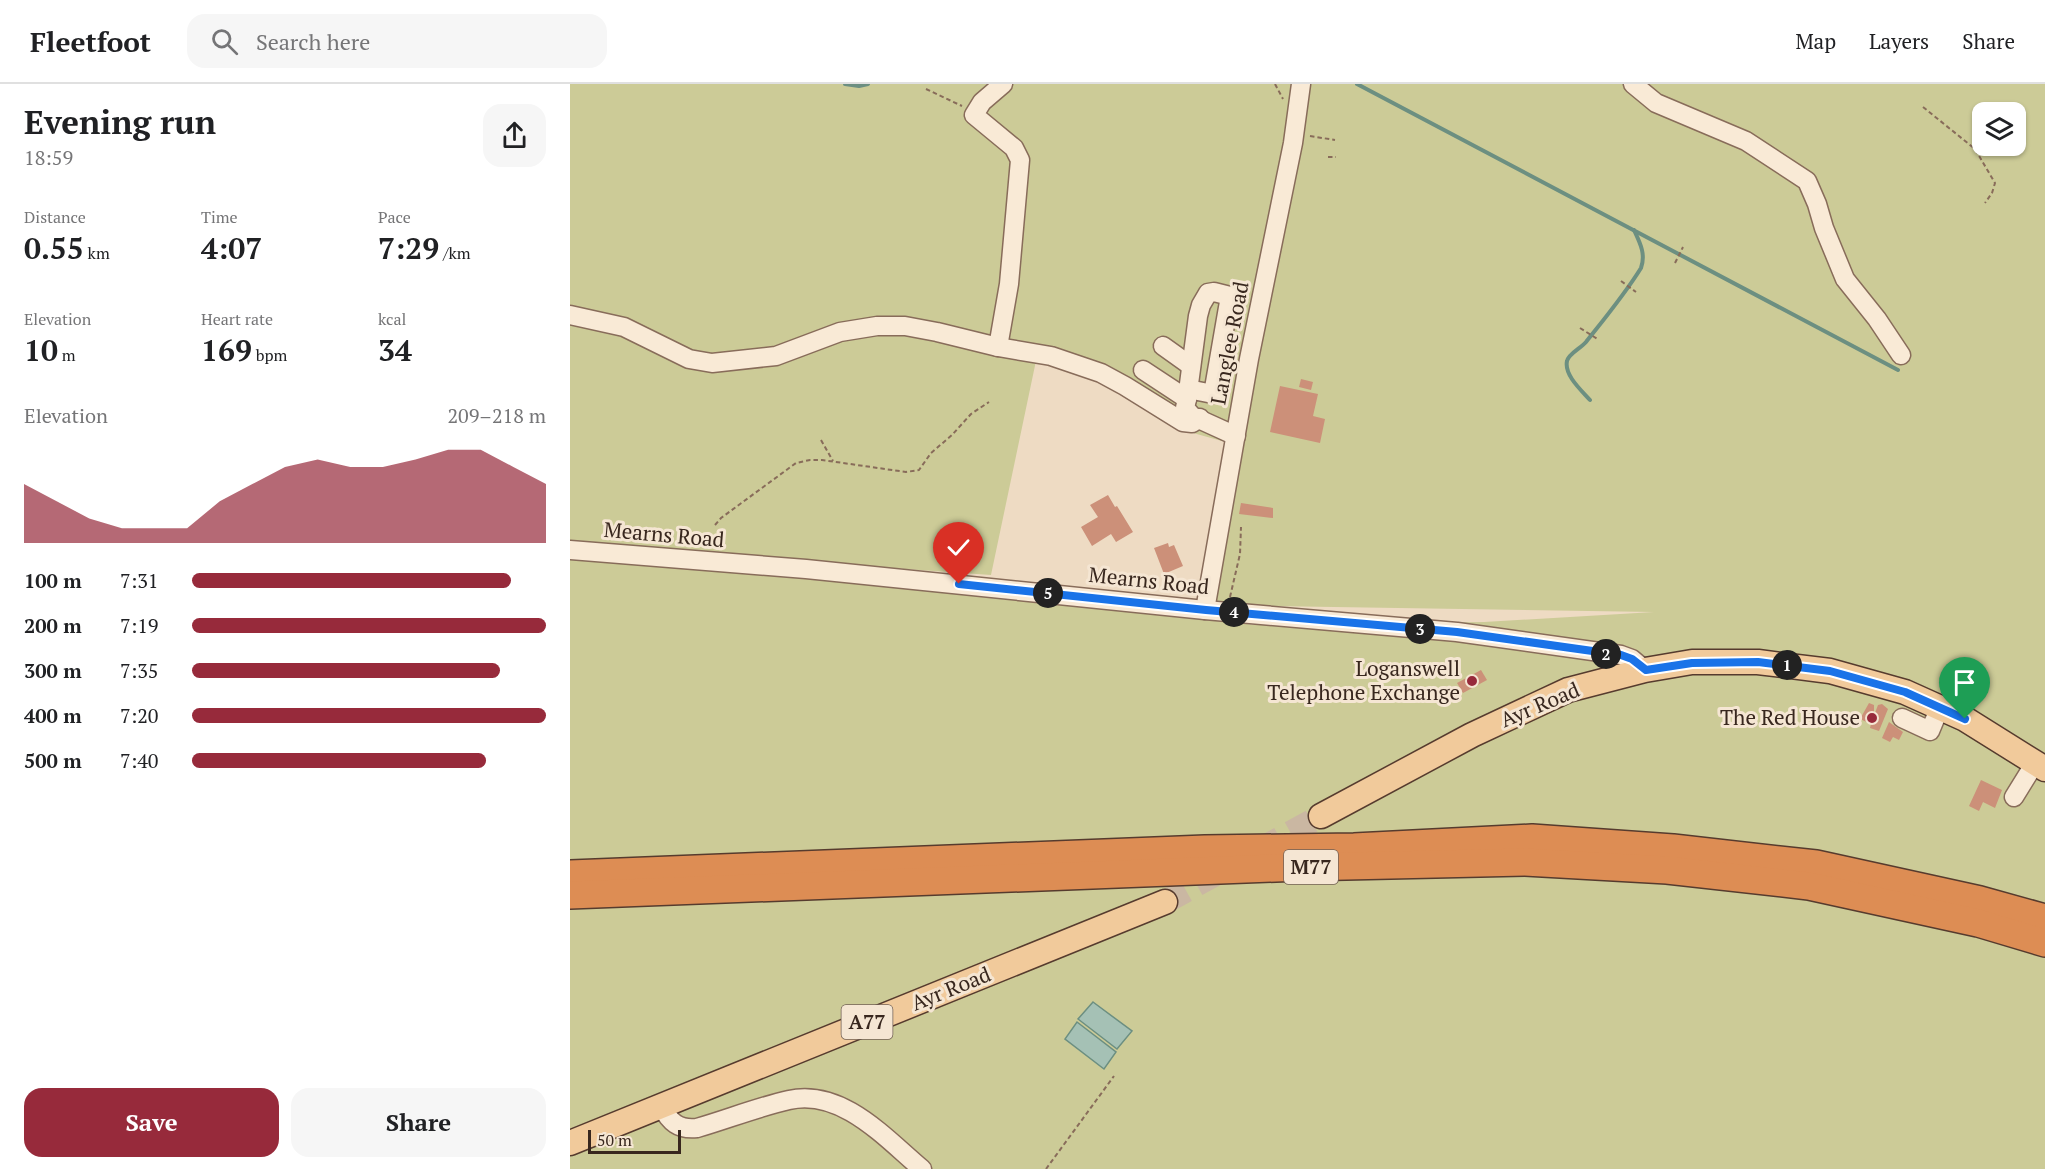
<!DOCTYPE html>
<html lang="en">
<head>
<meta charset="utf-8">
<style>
  :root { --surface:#fff; --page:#f6f6f6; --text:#202124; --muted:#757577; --line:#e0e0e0; --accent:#972a3b }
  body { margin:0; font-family:"PT Serif",serif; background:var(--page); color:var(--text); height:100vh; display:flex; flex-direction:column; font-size:22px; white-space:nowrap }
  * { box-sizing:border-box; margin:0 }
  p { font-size:20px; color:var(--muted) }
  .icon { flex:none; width:33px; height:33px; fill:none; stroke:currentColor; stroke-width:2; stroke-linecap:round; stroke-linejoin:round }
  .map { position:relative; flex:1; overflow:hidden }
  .details { display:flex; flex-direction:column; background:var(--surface); width:570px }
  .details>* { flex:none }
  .controls { position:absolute; left:1402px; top:18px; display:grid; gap:12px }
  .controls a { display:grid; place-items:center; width:54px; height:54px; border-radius:12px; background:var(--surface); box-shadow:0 2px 4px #0004; font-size:30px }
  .scale { position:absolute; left:18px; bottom:15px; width:93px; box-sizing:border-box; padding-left:6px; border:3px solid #38271e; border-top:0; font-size:16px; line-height:21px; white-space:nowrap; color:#38271e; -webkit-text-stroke:4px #f5e6d3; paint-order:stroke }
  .pin { position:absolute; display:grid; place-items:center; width:51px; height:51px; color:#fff; margin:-62px -26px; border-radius:50% 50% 50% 0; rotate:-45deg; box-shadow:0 0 6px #0007 }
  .pin .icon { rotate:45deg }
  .km { position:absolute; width:30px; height:30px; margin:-15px; border-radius:50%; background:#222; color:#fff; font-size:16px; line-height:30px; text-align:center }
  .round { display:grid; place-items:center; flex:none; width:63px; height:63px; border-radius:18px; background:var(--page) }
  .summary { display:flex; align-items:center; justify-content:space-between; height:102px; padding:0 24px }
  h1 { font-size:33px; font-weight:700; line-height:45px }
  .metrics { display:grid; grid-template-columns:repeat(3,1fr); gap:9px; height:102px; padding:6px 24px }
  .metrics div { display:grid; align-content:center }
  .metrics b { font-size:30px; font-weight:700 }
  .metrics small { font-size:16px; font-weight:400 }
  .metrics p { font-size:16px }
  .chart { height:168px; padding:12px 24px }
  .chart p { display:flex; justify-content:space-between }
  .chart svg { width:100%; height:108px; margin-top:6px; fill:var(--accent); opacity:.7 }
  .action { display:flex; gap:12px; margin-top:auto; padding:12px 24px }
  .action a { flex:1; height:69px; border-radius:18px; background:var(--accent); color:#fff; font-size:24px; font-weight:700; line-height:69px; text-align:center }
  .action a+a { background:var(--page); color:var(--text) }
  ul { padding:0 24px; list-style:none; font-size:20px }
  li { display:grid; grid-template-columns:96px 72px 1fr; align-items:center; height:45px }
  li i { height:15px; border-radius:8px; background:var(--accent) }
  header { display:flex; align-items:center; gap:36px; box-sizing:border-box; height:84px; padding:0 30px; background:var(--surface); border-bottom:2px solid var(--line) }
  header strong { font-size:28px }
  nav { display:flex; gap:33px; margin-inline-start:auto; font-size:21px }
  .search { width:420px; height:54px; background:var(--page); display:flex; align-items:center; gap:15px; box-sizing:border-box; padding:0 21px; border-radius:18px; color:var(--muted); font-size:22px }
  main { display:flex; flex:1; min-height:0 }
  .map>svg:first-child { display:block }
</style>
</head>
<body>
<header>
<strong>Fleetfoot</strong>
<div class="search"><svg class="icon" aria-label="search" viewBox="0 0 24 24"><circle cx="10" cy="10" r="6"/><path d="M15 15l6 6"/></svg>Search here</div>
<nav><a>Map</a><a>Layers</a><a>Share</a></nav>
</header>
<main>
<section class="details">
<div class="summary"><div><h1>Evening run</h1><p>18:59</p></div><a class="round"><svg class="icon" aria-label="share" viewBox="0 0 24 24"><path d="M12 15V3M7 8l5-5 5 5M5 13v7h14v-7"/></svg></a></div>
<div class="metrics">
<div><p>Distance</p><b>0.55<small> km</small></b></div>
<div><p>Time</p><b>4:07</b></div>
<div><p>Pace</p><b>7:29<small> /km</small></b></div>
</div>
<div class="metrics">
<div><p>Elevation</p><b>10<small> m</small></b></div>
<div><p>Heart rate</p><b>169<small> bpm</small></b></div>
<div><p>kcal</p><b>34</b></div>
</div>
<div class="chart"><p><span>Elevation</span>209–218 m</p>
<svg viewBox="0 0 160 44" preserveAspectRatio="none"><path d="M0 44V20L10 27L20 34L30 38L40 38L50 38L60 27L70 20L80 13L90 10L100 13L110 13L120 10L130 6L140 6L150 13L160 20V44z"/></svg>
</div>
<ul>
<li><b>100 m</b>7:31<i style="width:90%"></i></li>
<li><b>200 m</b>7:19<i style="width:100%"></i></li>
<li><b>300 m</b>7:35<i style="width:87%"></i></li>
<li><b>400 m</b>7:20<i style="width:100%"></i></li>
<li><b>500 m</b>7:40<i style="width:83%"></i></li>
</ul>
<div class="action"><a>Save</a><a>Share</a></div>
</section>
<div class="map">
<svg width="1475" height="1085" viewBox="0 0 1475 1085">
  <rect width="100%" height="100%" fill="#eedbc3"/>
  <!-- green -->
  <path fill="#cccb97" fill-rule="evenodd" d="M 0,0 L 1475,0 L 1475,1085 L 0,1085 L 0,472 L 445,513 L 685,541 L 914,538 L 1084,528 L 634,521 L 659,359 L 616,347 L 545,302 L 467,272 L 421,491 L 65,466 L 0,456 ZM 1413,28 L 1446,28 L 1446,62 L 1413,62 Z"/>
  <!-- water -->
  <g fill="#a5c1b5" stroke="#6c8f81" stroke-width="1.5">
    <polygon points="523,918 562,947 547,965 508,935"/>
    <polygon points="507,938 546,968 534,985 495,955"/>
  </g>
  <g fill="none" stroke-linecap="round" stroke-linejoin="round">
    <!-- stream -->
    <g stroke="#6c8f81" stroke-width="4">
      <polyline points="275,0 289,2 298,0"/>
      <polyline points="787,0 1328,286"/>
      <path d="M 1020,316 C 1011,306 994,291 997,277 C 998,270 1011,264 1016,258 C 1035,234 1055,210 1071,184 C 1076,170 1070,159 1064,146"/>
    </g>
  </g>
  <!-- building -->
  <g fill="#cc9079">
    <polygon points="731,295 743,298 741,306 729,303"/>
    <polygon points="710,302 748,310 743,332 755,335 750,359 700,348"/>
    <polygon points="538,411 545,423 547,422 563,448 546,458 541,450 522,462 511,443 528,433 520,421"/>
    <polygon points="671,419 703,424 703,434 669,430"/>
    <polygon points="598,459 599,463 604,461 613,482 594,490 584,464"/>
    <polygon points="911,586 917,596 893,609 887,599"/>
    <polygon points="1299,619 1304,621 1304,628 1305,629 1308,621 1312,620 1318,625 1309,647 1300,644 1301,640 1290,635"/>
    <polygon points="1319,638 1333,648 1329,656 1323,653 1320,658 1312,654"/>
    <polygon points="1411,696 1432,706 1425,724 1413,718 1409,727 1399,722"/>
  </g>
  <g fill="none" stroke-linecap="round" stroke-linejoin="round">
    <!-- major-tunnel -->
    <g stroke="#cab7a2" stroke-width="24" stroke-dasharray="24 12" stroke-linecap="butt">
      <polyline points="689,766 751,732"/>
      <polyline points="595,818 653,786"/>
    </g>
    <!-- minor casing -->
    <g stroke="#886c5a" stroke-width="21">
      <g id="minor">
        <polyline points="1063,0 1086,19 1176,57 1237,97 1247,120 1254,144 1275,195 1307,235 1331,271"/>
        <polyline points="0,231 54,243 119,275 142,279 206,272 270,248 307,242 335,242 367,248 428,263 481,272 531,289 555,302 613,338 622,339 630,334"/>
        <polyline points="593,262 621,282"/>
        <polyline points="428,263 439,200 450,76 444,64 404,31 412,18 433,0"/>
        <polyline points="573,286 617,315"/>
        <polyline points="618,305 643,310 660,212 644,208 638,209 631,221 628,232 617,315 615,324 622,332 666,352"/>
        <polyline points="0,466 236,485 635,526 887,548 1051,571 1062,575 1075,586"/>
        <polyline points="635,526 679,275 723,59 731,0"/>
        <polyline points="1332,634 1360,647 1370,623"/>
        <polyline points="1444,713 1465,679"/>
        <path d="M 91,1022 C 100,1038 108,1046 127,1044 C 158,1035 188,1023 219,1016 C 272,1004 316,1055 352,1085"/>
      </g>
    </g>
    <!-- major casing -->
    <g stroke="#563b2e" stroke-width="27">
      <g id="major">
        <polyline points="751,732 902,651 998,606 1075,586 1122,578 1188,578 1260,587 1335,608 1395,635 1475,685"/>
        <polyline points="0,1059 595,818"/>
      </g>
    </g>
    <!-- highway casing -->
    <g stroke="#563b2e" stroke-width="30">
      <g id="highway">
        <polyline points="0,790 635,765 784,763 962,754 1103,764 1246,780 1410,816 1475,834"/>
        <polyline points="0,811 731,783 955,778 1097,786 1239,802 1408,839 1475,859"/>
      </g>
    </g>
    <!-- path -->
    <g stroke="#886c5a" stroke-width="2" stroke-dasharray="4.5 3" stroke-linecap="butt">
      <polyline points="705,0 713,15"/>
      <polyline points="356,5 392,22"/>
      <polyline points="1353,23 1405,65 1425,99 1422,109 1415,119"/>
      <polyline points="740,52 765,56"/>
      <polyline points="758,73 766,73"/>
      <polyline points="1105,179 1113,163"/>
      <polyline points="1051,197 1066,208"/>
      <polyline points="1010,244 1029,256"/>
      <polyline points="251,356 263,377"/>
      <polyline points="145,441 151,434 226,379 240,376 252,376 336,388 349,386 361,369 382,351 401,330 419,318"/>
      <polyline points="660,513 670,470 671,443"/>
      <polyline points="476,1085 544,992"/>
    </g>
    <!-- minor -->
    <use href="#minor" stroke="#f9ead6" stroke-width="18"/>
    <!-- major -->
    <use href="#major" stroke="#f1ca9b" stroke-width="24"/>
    <!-- highway -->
    <use href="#highway" stroke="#dd8d54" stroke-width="27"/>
  </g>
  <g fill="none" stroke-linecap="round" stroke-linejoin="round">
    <!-- route casing -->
    <g stroke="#fff" stroke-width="12">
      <polyline id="route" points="389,500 636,526 887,548 1051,571 1062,575 1076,586 1122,579 1188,578 1260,587 1335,608 1395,635"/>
    </g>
    <!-- route -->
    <use href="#route" stroke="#1a73e8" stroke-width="8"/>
  </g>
  <!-- markers -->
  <g fill="#972a3b" stroke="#f5e6d3" stroke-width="2">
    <circle cx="902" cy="597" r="6"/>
    <circle cx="1302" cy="634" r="6"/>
  </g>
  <g text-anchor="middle" stroke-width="6" stroke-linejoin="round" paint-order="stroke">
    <!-- shield labels -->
    <g fill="#f5e6d3" stroke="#716054" stroke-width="1.5">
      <rect x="714" y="766" width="54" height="34" rx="4.5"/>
      <rect x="271.5" y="921" width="51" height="34" rx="4.5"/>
    </g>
    <g font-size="20" font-weight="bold" fill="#38271e">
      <text x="741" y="790">M77</text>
      <text x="297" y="945">A77</text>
    </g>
    <!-- street labels -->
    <g font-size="21" fill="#38271e" stroke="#f5e6d3">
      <text transform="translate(660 259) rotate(-79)" y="7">Langlee Road</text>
      <text transform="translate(94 451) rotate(5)" y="7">Mearns Road</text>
      <text transform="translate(579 497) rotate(6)" y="7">Mearns Road</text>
      <text transform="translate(970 621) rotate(-23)" y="7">Ayr Road</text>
      <text transform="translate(381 905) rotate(-22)" y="7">Ayr Road</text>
    </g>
    <!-- poi labels -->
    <g font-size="21" fill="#38271e" stroke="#f5e6d3" text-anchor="end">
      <text x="890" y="592">Loganswell<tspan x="890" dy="24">Telephone Exchange</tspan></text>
      <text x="1290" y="641">The Red House</text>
    </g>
  </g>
</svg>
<div class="controls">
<a><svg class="icon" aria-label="layers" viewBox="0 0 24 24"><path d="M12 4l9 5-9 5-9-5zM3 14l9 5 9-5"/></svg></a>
</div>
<div class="scale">50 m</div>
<div class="pin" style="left:1395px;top:635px;background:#1e9e55"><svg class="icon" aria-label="arrive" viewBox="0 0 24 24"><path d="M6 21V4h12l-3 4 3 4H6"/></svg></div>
<div class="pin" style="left:389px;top:500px;background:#d93025"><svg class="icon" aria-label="check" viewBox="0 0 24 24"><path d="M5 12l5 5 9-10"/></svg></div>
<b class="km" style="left:1217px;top:581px">1</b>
<b class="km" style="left:1036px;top:570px">2</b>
<b class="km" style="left:850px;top:545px">3</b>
<b class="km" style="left:664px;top:528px">4</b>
<b class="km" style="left:478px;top:509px">5</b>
</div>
</main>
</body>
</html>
